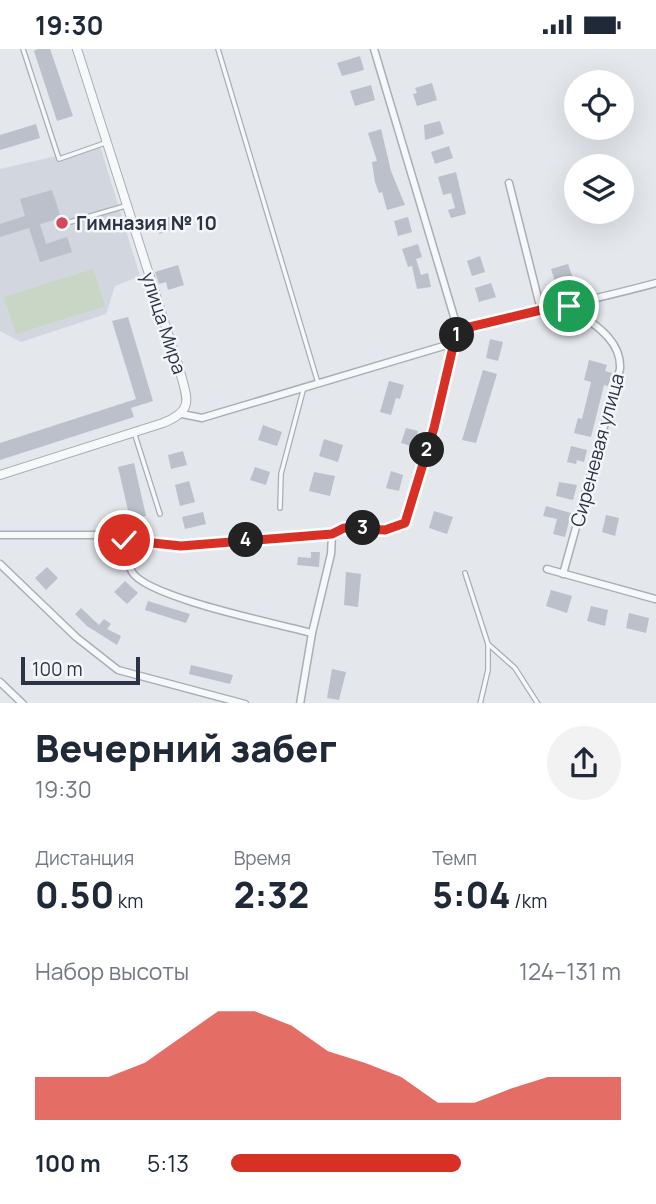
<!DOCTYPE html>
<html lang="ru">
<head>
<meta charset="utf-8">
<style>
  :root { --surface:#fff; --page:#f2f2f3; --text:#1f2937; --muted:#747a83; --accent:#d93025 }
  body { margin:0; font-family:Manrope,sans-serif; background:var(--page); color:var(--text); height:100vh; display:flex; flex-direction:column; font-size:26px; white-space:nowrap }
  * { box-sizing:border-box; margin:0 }
  p { font-size:23px; color:var(--muted) }
  .icon { flex:none; width:38px; height:38px; fill:none; stroke:currentColor; stroke-width:2; stroke-linecap:round; stroke-linejoin:round }
  .map { position:relative; height:654px; overflow:hidden }
  .details { display:flex; flex-direction:column; background:var(--surface); flex:1 }
  .details>* { flex:none }
  .fabs { position:absolute; left:564px; top:21px; display:grid; gap:14px }
  .fabs a { display:grid; place-items:center; width:70px; height:70px; border-radius:50%; background:var(--surface); box-shadow:0 7px 28px #0002; font-size:35px }
  .scale { position:absolute; left:21px; bottom:18px; width:119px; box-sizing:border-box; padding-left:7px; border:4px solid #2b3445; border-top:0; font-size:19px; line-height:24px; white-space:nowrap; color:#2b3445; -webkit-text-stroke:5px #f4f6f9; paint-order:stroke }
  .pin { position:absolute; display:grid; place-items:center; width:60px; height:60px; color:#fff; margin:-30px; border:4px solid #fff; border-radius:50%; box-shadow:0 2px 7px #0007 }
  .km { position:absolute; width:35px; height:35px; margin:-18px; border-radius:50%; background:#222; color:#fff; font-size:19px; line-height:35px; text-align:center }
  .round { display:grid; place-items:center; flex:none; width:74px; height:74px; border-radius:37px; background:var(--page) }
  .headline { display:flex; align-items:center; justify-content:space-between; height:119px; padding:0 35px }
  h1 { font-size:38px; font-weight:800; line-height:52px }
  .figures { display:grid; grid-template-columns:repeat(3,1fr); gap:10px; height:119px; padding:7px 35px }
  .figures div { display:grid; align-content:center }
  .figures b { font-size:35px; font-weight:800 }
  .figures small { font-size:19px; font-weight:400 }
  .figures p { font-size:19px }
  .chart { height:196px; padding:14px 35px }
  .chart p { display:flex; justify-content:space-between }
  .chart svg { width:100%; height:126px; margin-top:7px; fill:var(--accent); opacity:.7 }
  ul { padding:0 35px; list-style:none; font-size:23px }
  li { display:grid; grid-template-columns:112px 84px 1fr; align-items:center; height:52px }
  li i { height:18px; border-radius:9px; background:var(--accent) }
  .status { display:flex; justify-content:space-between; align-items:center; height:49px; padding:0 35px; background:var(--surface); direction:ltr }
  .status svg { height:19px; fill:currentColor }
  .map>svg:first-child { display:block }
</style>
</head>
<body>
<div class="status"><b>19:30</b><svg viewBox="0 0 49 12"><path d="M0 12V9h3v3zM5 12V6h3v6zM10 12V3h3v9zM15 12V0h3v12zM26 1h20v11H26zM47 4h2v5h-2z"/></svg></div>
<div class="map">
<svg width="656" height="655" viewBox="0 0 656 655">
  <rect width="100%" height="100%" fill="#e4e7ec"/>
  <!-- built -->
  <polygon fill="#d2d6de" points="100,97 140,227 115,237 106,265 21,293 0,282 0,120"/>
  <!-- green -->
  <polygon fill="#c9d6c5" points="93,220 105,257 16,285 4,248"/>
  <!-- building -->
  <g fill="#bbc0ca">
    <polygon points="38,0 50,0 73,67 57,72 34,2"/>
    <polygon points="360,7 364,21 342,27 337,14"/>
    <polygon points="432,34 437,51 417,57 413,45 417,44 415,39"/>
    <polygon points="371,36 375,51 355,57 350,42"/>
    <polygon points="440,72 444,85 425,91 424,76"/>
    <polygon points="36,75 40,89 0,101 0,86"/>
    <polygon points="381,80 391,122 405,156 387,161 382,143 379,144 375,133 372,113 377,112 368,84"/>
    <polygon points="449,97 453,109 435,115 431,103"/>
    <polygon points="456,123 466,165 451,169 448,161 455,159 451,144 443,146 438,128"/>
    <polygon points="52,141 61,169 40,175 46,195 67,188 72,203 40,213 29,179 0,188 0,175 25,167 20,150"/>
    <polygon points="172,167 176,179 159,185 155,173"/>
    <polygon points="408,168 412,183 398,187 394,172"/>
    <polygon points="418,195 422,208 416,210 421,226 428,224 431,238 417,240 412,217 408,218 402,200"/>
    <polygon points="480,207 485,223 472,227 467,212"/>
    <polygon points="568,215 573,229 556,235 551,220"/>
    <polygon points="178,216 184,236 168,241 166,233 159,235 155,223"/>
    <polygon points="491,234 496,248 479,253 475,239"/>
    <polygon points="128,268 153,352 131,359 134,368 0,411 0,394 136,350 112,272"/>
    <polygon points="490,290 503,293 498,312 486,309"/>
    <polygon points="589,311 607,316 605,322 612,324 608,337 604,336 591,388 574,384 578,369 582,370 591,333 584,331"/>
    <polygon points="483,321 497,325 476,394 462,391"/>
    <polygon points="389,332 404,336 400,350 396,349 391,366 380,363"/>
    <polygon points="263,376 282,383 277,397 258,391"/>
    <polygon points="406,379 418,382 414,398 401,394"/>
    <polygon points="324,390 343,396 338,413 319,407"/>
    <polygon points="571,397 587,401 584,413 577,411 576,415 567,413"/>
    <polygon points="183,402 187,416 171,420 168,406"/>
    <polygon points="134,414 146,467 130,470 118,418"/>
    <polygon points="255,418 270,423 266,436 250,431"/>
    <polygon points="391,422 403,426 399,442 386,439"/>
    <polygon points="314,423 335,427 330,447 309,442"/>
    <polygon points="189,432 195,453 180,457 175,436"/>
    <polygon points="559,433 577,436 573,451 556,447"/>
    <polygon points="546,457 571,464 565,488 553,485 557,470 543,467"/>
    <polygon points="434,462 453,468 447,485 429,479"/>
    <polygon points="203,463 206,475 185,480 182,468"/>
    <polygon points="606,466 619,469 615,487 602,483"/>
    <polygon points="311,503 320,503 319,518 297,516 298,508 311,509"/>
    <polygon points="47,518 58,529 46,541 35,529"/>
    <polygon points="346,523 361,525 358,558 344,556"/>
    <polygon points="125,532 138,544 127,555 114,543"/>
    <polygon points="551,541 572,547 567,564 546,557"/>
    <polygon points="148,552 190,565 186,574 145,561"/>
    <polygon points="591,557 608,561 605,577 587,572"/>
    <polygon points="81,559 99,576 104,570 111,575 107,580 121,587 117,596 87,577 75,565"/>
    <polygon points="629,564 649,569 646,584 626,579"/>
    <polygon points="191,616 233,626 230,635 189,625"/>
    <polygon points="332,620 346,623 339,651 327,649"/>
  </g>
  <g fill="none" stroke-linecap="round" stroke-linejoin="round">
    <!-- service casing -->
    <g stroke="#a9aeb7" stroke-width="6">
      <g id="service">
        <polyline points="23,0 59,110 105,94"/>
        <polyline points="218,0 318,334"/>
        <polyline points="70,173 125,157"/>
        <polyline points="134,383 160,465"/>
        <polyline points="280,459 281,425 304,338"/>
        <polyline points="465,524 488,595 488,621 480,655"/>
        <polyline points="488,595 515,619 538,655"/>
      </g>
    </g>
    <!-- minor casing -->
    <g stroke="#a9aeb7" stroke-width="9">
      <g id="minor">
        <polyline points="509,134 541,261"/>
        <polyline points="182,365 202,369 447,296 458,281 374,0"/>
        <path d="M 0,486 L 109,486 C 180,508 259,490 332,485 L 344,479 L 385,480 L 406,474 L 434,378 L 458,281 C 524,265 590,252 656,234"/>
        <path d="M 124,491 C 127,500 128,515 132,523 C 148,549 279,575 312,584"/>
        <polyline points="0,515 76,588 118,621 245,655"/>
        <polyline points="547,520 655,550"/>
        <path d="M 563,525 L 620,320 C 622,289 590,273 569,257"/>
        <polyline points="0,633 23,655"/>
        <polyline points="300,655 312,584 331,505 332,485"/>
      </g>
    </g>
    <!-- tertiary casing -->
    <g stroke="#a9aeb7" stroke-width="10">
      <path id="tertiary" d="M 0,426 L 163,374 C 195,361 187,350 180,322 L 77,0"/>
    </g>
    <!-- service -->
    <use href="#service" stroke="#f7f8fa" stroke-width="3.5"/>
    <!-- minor -->
    <use href="#minor" stroke="#f7f8fa" stroke-width="6"/>
    <!-- tertiary -->
    <use href="#tertiary" stroke="#f7f8fa" stroke-width="8"/>
  </g>
  <g fill="none" stroke-linecap="round" stroke-linejoin="round">
    <!-- route casing -->
    <g stroke="#fff" stroke-width="14">
      <polyline id="route" points="124,491 181,497 332,485 344,479 385,481 405,474 434,379 457,281 541,261 569,257"/>
    </g>
    <!-- route -->
    <use href="#route" stroke="#d93025" stroke-width="9"/>
  </g>
  <!-- markers -->
  <circle fill="#d1495b" stroke="#f4f6f9" stroke-width="2.5" cx="62" cy="174" r="7"/>
  <g text-anchor="middle" stroke-width="5" stroke-linejoin="round" paint-order="stroke">
    <!-- poi labels -->
    <g font-size="19" font-weight="bold" fill="#2b3445" stroke="#f4f6f9" text-anchor="start">
      <text x="76" y="181">Гимназия № 10</text>
    </g>
    <!-- street labels -->
    <g font-size="19" fill="#2b3445" stroke="#f4f6f9">
      <text transform="translate(164 274) rotate(72)" y="7">улица Мира</text>
      <text transform="translate(597 401) rotate(-75)" y="7">Сиреневая улица</text>
    </g>
  </g>
</svg>
<div class="fabs">
<a><svg class="icon" aria-label="locate" viewBox="0 0 24 24"><circle cx="12" cy="12" r="6"/><path d="M12 2v4M12 18v4M2 12h4M18 12h4"/></svg></a>
<a><svg class="icon" aria-label="layers" viewBox="0 0 24 24"><path d="M12 4l9 5-9 5-9-5zM3 14l9 5 9-5"/></svg></a>
</div>
<div class="scale">100 m</div>
<div class="pin" style="left:569px;top:257px;background:#1e9e55"><svg class="icon" aria-label="arrive" viewBox="0 0 24 24"><path d="M6 21V4h12l-3 4 3 4H6"/></svg></div>
<div class="pin" style="left:124px;top:491px;background:#d93025"><svg class="icon" aria-label="check" viewBox="0 0 24 24"><path d="M5 12l5 5 9-10"/></svg></div>
<b class="km" style="left:457px;top:286px">1</b>
<b class="km" style="left:427px;top:401px">2</b>
<b class="km" style="left:363px;top:479px">3</b>
<b class="km" style="left:246px;top:491px">4</b>
</div>
<section class="details">
<div class="headline"><div><h1>Вечерний забег</h1><p>19:30</p></div><a class="round"><svg class="icon" aria-label="share" viewBox="0 0 24 24"><path d="M12 15V3M7 8l5-5 5 5M5 13v7h14v-7"/></svg></a></div>
<div class="figures">
<div><p>Дистанция</p><b>0.50<small> km</small></b></div>
<div><p>Время</p><b>2:32</b></div>
<div><p>Темп</p><b>5:04<small> /km</small></b></div>
</div>
<div class="chart"><p><span>Набор высоты</span>124–131 m</p>
<svg viewBox="0 0 160 44" preserveAspectRatio="none"><path d="M0 44V29L10 29L20 29L30 24L40 15L50 6L60 6L70 11L80 20L90 24L100 29L110 38L120 38L130 33L140 29L150 29L160 29V44z"/></svg>
</div>
<ul>
<li><b>100 m</b>5:13<i style="width:59%"></i></li>
</ul>
</section>
</body>
</html>
